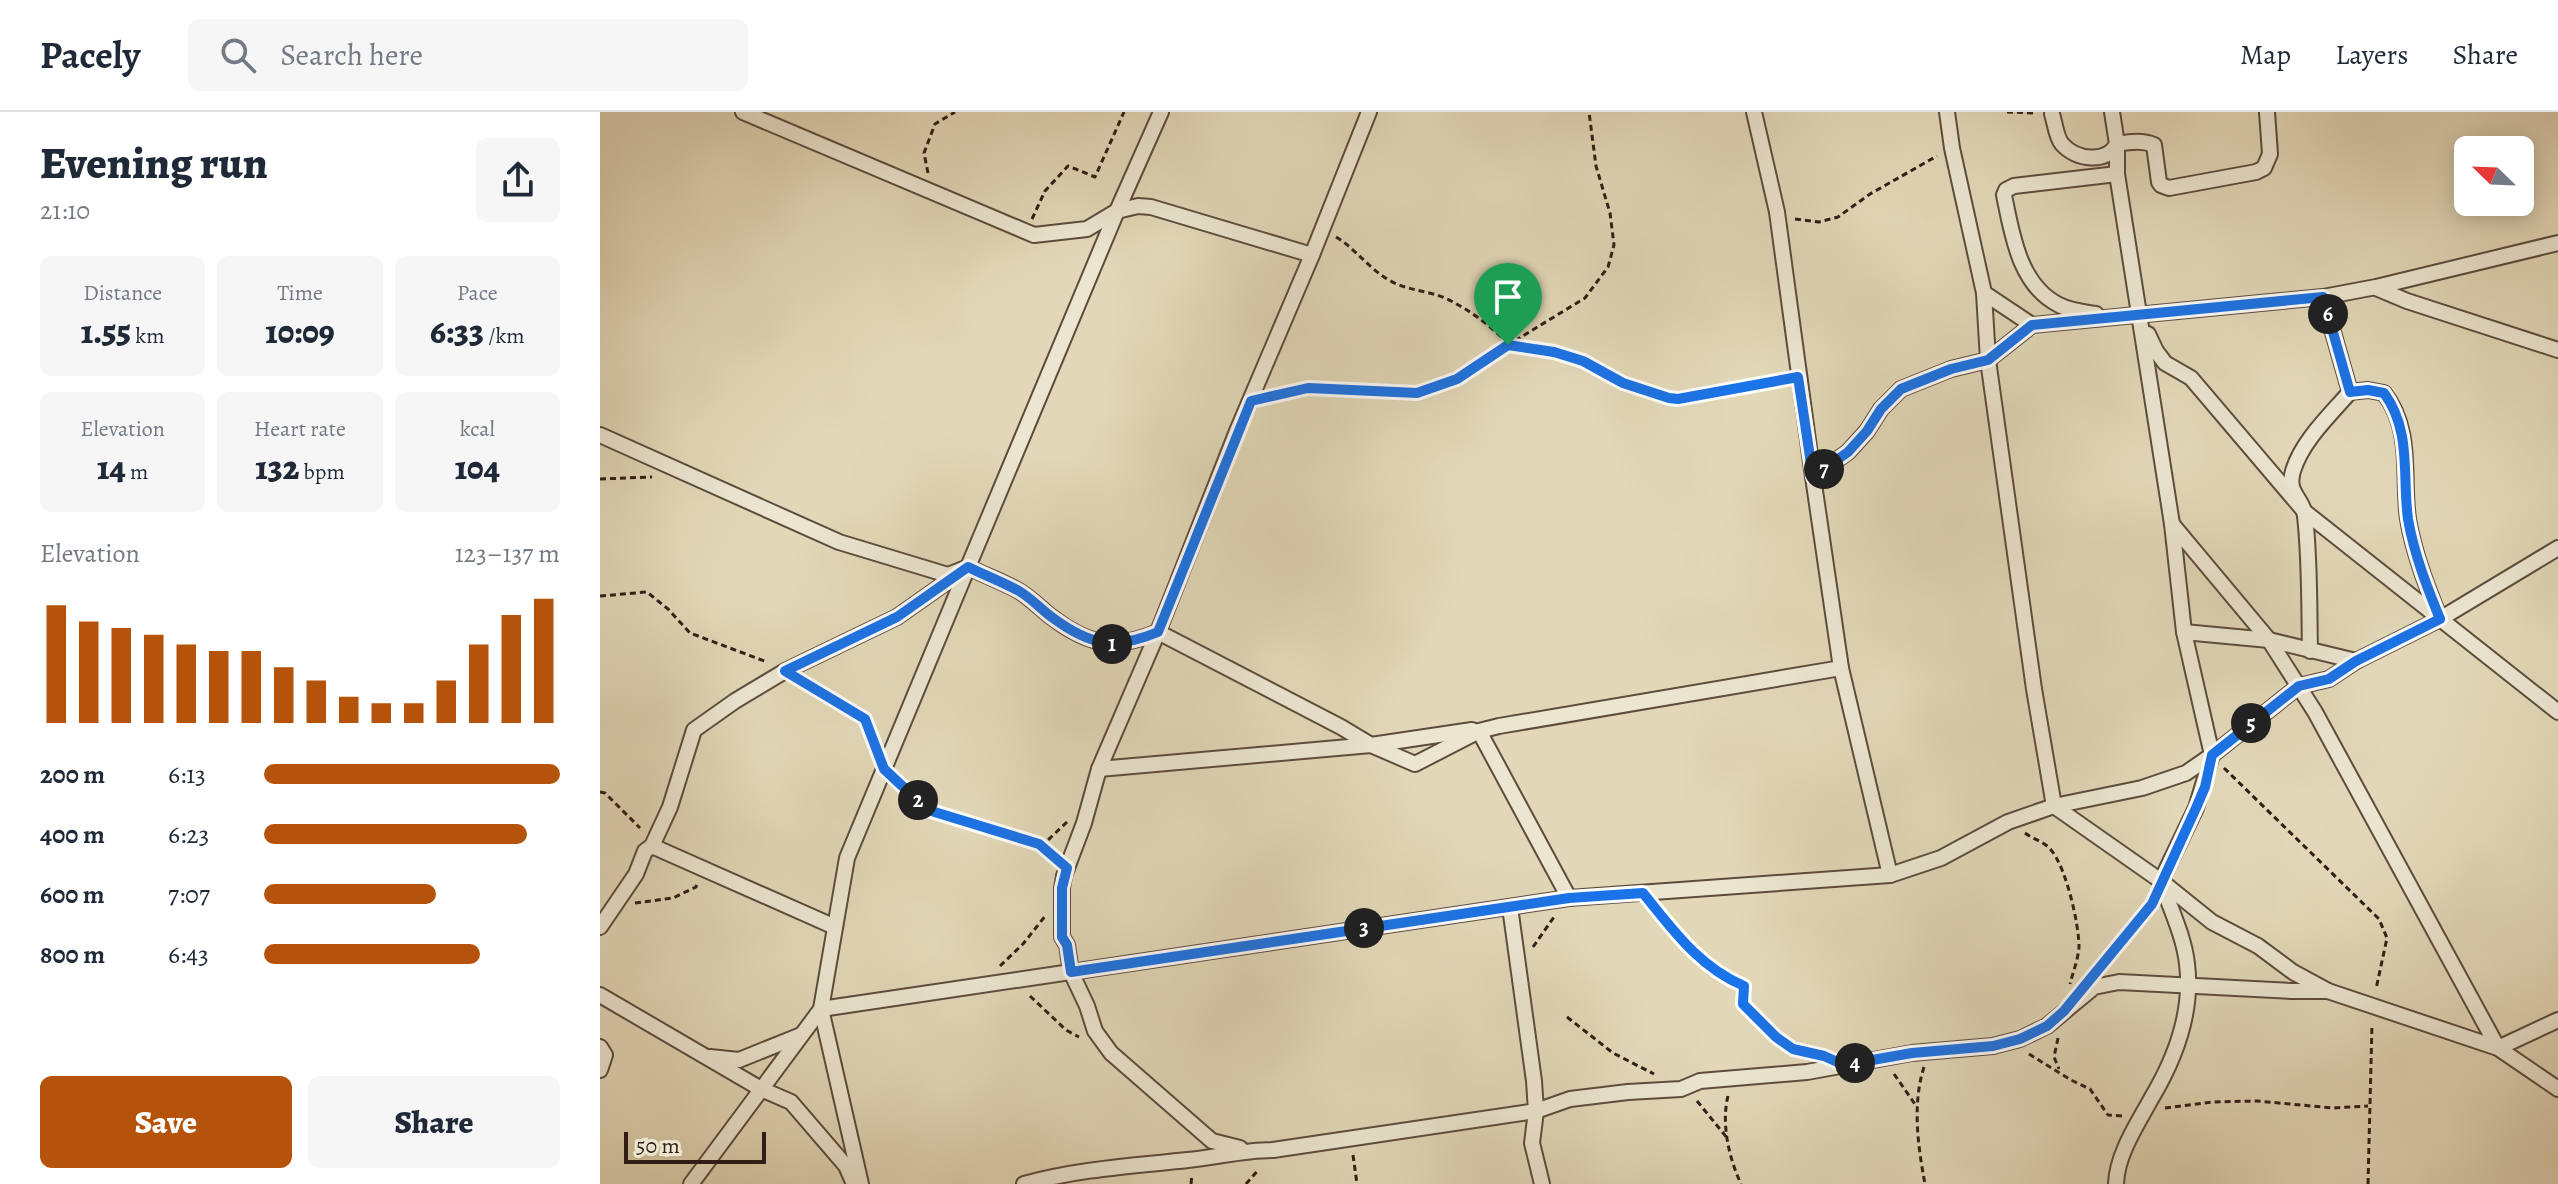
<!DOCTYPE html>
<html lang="en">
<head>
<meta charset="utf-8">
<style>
  :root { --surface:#fff; --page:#f6f6f7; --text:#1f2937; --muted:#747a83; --line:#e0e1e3; --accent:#b45309 }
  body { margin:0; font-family:Alegreya,serif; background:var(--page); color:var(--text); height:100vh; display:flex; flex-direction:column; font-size:30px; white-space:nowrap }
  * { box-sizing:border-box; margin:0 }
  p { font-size:26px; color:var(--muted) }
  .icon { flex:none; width:44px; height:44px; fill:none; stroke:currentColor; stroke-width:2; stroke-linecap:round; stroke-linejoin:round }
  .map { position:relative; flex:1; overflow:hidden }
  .panel { display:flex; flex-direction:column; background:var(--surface); width:600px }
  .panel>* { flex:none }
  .needle { width:52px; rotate:293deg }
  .buttons { position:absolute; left:1854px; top:24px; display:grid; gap:16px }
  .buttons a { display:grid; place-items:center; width:80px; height:80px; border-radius:12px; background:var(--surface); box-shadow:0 4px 20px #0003; font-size:40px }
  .scale { position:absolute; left:24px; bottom:20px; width:142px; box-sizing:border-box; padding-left:8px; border:4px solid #311d16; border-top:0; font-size:22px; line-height:28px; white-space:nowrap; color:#311d16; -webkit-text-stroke:6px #ece6d1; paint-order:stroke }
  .pin { position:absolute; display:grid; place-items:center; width:68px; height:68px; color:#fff; margin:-82px -34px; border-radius:50% 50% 50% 0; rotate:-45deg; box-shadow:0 0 8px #0007 }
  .pin .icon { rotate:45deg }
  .km { position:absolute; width:40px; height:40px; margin:-20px; border-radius:50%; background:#222; color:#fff; font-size:22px; line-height:40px; text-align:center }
  .round { display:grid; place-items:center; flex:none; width:84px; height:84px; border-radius:12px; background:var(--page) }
  .overview { display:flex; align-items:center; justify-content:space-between; height:136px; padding:0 40px }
  h1 { font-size:44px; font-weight:800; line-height:60px }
  .metrics { display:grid; grid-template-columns:repeat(3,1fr); gap:12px; height:136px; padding:8px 40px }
  .metrics div { display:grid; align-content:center; border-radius:12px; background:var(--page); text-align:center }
  .metrics b { font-size:34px; font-weight:800 }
  .metrics small { font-size:22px; font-weight:400 }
  .metrics p { font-size:22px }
  .chart { height:224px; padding:16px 40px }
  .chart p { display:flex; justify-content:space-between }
  .chart svg { width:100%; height:144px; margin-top:8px; stroke:var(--accent); stroke-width:6 }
  .cta { display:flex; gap:16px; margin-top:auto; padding:16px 40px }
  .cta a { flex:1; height:92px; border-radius:12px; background:var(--accent); color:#fff; font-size:32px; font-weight:800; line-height:92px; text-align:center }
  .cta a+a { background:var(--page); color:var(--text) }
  ul { padding:0 40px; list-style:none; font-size:26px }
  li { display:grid; grid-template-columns:128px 96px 1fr; align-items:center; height:60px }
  li i { height:20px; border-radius:10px; background:var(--accent) }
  header { display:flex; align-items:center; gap:48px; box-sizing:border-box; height:112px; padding:0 40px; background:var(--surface); border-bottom:2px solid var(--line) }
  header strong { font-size:38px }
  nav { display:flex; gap:44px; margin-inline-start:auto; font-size:28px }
  .search { width:560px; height:72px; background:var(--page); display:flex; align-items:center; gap:20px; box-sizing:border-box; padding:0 28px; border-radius:12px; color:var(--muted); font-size:30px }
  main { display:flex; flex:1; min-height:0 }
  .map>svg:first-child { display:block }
</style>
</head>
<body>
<header>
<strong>Pacely</strong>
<div class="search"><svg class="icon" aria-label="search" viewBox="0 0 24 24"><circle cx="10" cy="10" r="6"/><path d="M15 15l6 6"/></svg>Search here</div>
<nav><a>Map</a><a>Layers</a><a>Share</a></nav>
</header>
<main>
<section class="panel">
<div class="overview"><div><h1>Evening run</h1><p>21:10</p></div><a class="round"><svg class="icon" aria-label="share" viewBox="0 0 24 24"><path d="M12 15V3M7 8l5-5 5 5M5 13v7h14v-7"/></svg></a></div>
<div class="metrics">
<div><p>Distance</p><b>1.55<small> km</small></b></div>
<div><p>Time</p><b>10:09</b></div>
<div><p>Pace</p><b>6:33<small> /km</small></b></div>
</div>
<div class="metrics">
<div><p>Elevation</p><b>14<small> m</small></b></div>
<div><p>Heart rate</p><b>132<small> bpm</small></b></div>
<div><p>kcal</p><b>104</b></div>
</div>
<div class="chart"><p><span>Elevation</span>123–137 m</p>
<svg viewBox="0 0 160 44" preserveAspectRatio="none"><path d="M5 44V8M15 44V13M25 44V15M35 44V17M45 44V20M55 44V22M65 44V22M75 44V27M85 44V31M95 44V36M105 44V38M115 44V38M125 44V31M135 44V20M145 44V11M155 44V6"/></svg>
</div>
<ul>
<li><b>200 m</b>6:13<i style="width:100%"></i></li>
<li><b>400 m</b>6:23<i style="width:89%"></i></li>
<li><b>600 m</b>7:07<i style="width:58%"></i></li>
<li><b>800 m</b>6:43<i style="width:73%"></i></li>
</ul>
<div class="cta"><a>Save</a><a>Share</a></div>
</section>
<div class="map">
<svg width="1958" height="1072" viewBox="0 0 1958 1072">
  <rect width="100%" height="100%" fill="#e2d8b8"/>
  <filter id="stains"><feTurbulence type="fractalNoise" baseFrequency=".0025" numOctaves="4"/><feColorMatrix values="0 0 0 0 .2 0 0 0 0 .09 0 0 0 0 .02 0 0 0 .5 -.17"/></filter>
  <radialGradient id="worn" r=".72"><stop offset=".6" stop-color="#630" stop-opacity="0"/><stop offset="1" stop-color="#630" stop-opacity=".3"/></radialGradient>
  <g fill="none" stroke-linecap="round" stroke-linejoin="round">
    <!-- street casing -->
    <g stroke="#5d4c3e" stroke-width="18">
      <g id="street">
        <polyline points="143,0 434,123 487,117 517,99 561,0"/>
        <polyline points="1154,0 1177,100 1213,365"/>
        <polyline points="1347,0 1352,36 1384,181 1432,213"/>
        <path d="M 1512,0 L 1517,32 L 1517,62 L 1572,412 L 1584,520 L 1612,643 L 1596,696 L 1561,769 C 1570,796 1584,824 1587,852 C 1593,900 1575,947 1551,987 C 1537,1013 1517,1042 1516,1072"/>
        <path d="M 1452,2 C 1455,11 1456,25 1462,32 C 1476,48 1507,52 1517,32 C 1530,30 1542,28 1554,33 L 1559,70 L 1561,73 L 1569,76 L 1656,60 L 1664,56 L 1670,42 L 1667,0"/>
        <polyline points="1776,176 1807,189 1958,238"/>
        <polyline points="1384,181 1388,248 1434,577 1454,694 1561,769 1612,810 1658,834 1693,860 1728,879 1898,936 1958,977"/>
        <path d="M 1496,202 C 1483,200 1470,199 1459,193 C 1419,173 1412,122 1404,83 L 1406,78 L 1414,74 L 1517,62"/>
        <polyline points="1548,222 1556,239 1565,251 1591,266 1705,400 1958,600"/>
        <path d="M 1750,280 L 1768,278 L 1784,281 C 1813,318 1802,364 1808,407 C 1814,442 1827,475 1840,507"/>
        <polyline points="0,323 239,430 348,463 368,455 517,99 538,94 551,95 712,143"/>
        <polyline points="1572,412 1669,528 1715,600 1898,936 1958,908"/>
        <path d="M 368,455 C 384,463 403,470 419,479 C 431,486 442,498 453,506 C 490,534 516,538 558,520 L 741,615 L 771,633 L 815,652 L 879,619 L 969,786"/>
        <polyline points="1584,520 1669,528 1756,549"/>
        <path d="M 1710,539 C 1709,495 1710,448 1705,404 C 1703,385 1686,382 1693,359 C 1702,329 1730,303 1750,280 L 1723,185"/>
        <polyline points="1241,556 1290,763"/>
        <polyline points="879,619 899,614 1241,556 1213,365 1248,340 1267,319 1281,297 1301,277 1351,257 1388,248 1432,213 1723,185 1776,175 1958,131"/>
        <polyline points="499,657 771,633 872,618"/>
        <polyline points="52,734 235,815"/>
        <polyline points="910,795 934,969 936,999 932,1031 942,1072"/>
        <polyline points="0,815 36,762 45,739 52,734 70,695 94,618 135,589 185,559 297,505 358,462"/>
        <polyline points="0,883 161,977 191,990 246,1054 254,1072"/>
        <polyline points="0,935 5,943 0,958"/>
        <polyline points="110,945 139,948 201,923"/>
        <polyline points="640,1036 612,1029 511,941 495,919 487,894 471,860 467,833 462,825 462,776 464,764 484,711 499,657 558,520 637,319 712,143 769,0"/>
        <polyline points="91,1072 221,897 969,786 1290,763 1341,746 1408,710 1454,694 1542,676 1586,661 1612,643 1699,574 1729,567 1756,549 1840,507 1958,436"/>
        <polyline points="261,1072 221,897 247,746 368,455"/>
        <path d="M 424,1072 C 478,1057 532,1054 588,1048 C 617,1045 644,1038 673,1038 L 936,999 L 970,987 L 1028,980 L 1081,977 L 1100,969 L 1207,960 L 1312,941 L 1393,934 L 1420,927 L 1447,914 L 1494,875 L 1519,870 L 1691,879 L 1728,879"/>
      </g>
    </g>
    <!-- path -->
    <g stroke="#311d16" stroke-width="3" stroke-dasharray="6 4" stroke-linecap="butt">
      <polyline points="1407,0 1435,1"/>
      <polyline points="328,61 324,41 335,12 355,0"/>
      <polyline points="432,107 445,79 468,54 495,65 524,0"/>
      <polyline points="1195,107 1219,110 1238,105 1270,82 1337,44"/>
      <path d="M 736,125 C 756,137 768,156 789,168 C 804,177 820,178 837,183 C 857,189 896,216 908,233 L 954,240 L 983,249 L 1023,271 L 1078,287 L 1184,268"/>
      <polyline points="670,283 708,276 817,281 840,275 857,267 908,233 985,186 1008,155 1014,133 1010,101 996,54 989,0"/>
      <polyline points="0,367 52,365"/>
      <polyline points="0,484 47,480 68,497 90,521 167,550"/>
      <polyline points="202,569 265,607 276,636"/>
      <polyline points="1624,656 1779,807 1787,826 1776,877"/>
      <polyline points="297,669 328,698 439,732 453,743"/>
      <polyline points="0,680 5,681 40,716"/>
      <path d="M 1425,721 C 1433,727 1445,730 1451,738 C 1466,755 1479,812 1479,835 C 1478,848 1473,860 1470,872"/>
      <polyline points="439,732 448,728 467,710"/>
      <polyline points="35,791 73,786 96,775 97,770"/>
      <path d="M 1057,798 C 1082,830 1105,858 1144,874 L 1143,892 C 1164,912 1181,934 1210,941"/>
      <polyline points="933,835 954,805"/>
      <polyline points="400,854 423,832 446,803"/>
      <polyline points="1500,856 1550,793"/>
      <polyline points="430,884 466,918 479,925"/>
      <polyline points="967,905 1013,941 1054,962"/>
      <polyline points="1458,926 1454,945 1459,957"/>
      <polyline points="1429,942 1471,968 1490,977 1508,1003 1522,1004"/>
      <path d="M 1324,955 C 1312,992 1318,1035 1325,1072"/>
      <polyline points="1294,962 1317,995"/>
      <path d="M 1128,984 C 1121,1012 1129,1046 1141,1072"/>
      <polyline points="1097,989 1128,1027"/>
      <polyline points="1565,996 1612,990 1657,989 1733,996 1768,994"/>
      <polyline points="753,1043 757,1072"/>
      <polyline points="591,1072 592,1063"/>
      <polyline points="646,1072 659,1057"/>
      <polyline points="1768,1072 1772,912"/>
    </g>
    <!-- street -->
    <use href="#street" stroke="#ece6d1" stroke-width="14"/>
  </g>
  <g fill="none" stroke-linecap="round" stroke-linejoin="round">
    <!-- route casing -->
    <g stroke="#fff" stroke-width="16">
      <path id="route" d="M 1723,185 L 1750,280 L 1768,278 L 1784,281 C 1812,319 1802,364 1808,407 C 1814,442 1827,475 1840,507 L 1756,549 L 1729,567 L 1699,574 L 1612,643 L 1605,675 L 1596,696 L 1552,792 L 1464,899 L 1447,914 L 1420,927 L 1393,934 L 1312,941 L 1244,953 L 1224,944 L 1193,937 L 1176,925 L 1143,892 L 1144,874 C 1099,855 1073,818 1043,781 L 969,786 L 471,860 L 467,833 L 462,825 L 462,776 L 467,756 L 439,732 L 328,698 L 284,657 L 265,607 L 185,559 L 297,505 L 368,455 C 384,463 403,470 419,479 C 431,486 442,498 453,506 C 491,534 515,538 558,520 L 651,289 L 708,276 L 817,281 L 857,267 L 908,233 L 954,240 L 983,249 L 1023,271 L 1069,286 L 1078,287 L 1198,265 L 1213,365 L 1248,340 L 1267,319 L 1281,297 L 1301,277 L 1351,257 L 1388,248 L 1432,213 Z"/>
    </g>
    <!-- route -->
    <use href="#route" stroke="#1a73e8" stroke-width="10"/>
  </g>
  <rect width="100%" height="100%" filter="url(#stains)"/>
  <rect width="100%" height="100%" fill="url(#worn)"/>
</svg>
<div class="buttons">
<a><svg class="needle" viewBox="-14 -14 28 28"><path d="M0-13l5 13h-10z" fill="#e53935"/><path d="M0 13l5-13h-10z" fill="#747a83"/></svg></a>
</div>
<div class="scale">50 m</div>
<div class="pin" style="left:908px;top:233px;background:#1e9e55"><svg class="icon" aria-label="arrive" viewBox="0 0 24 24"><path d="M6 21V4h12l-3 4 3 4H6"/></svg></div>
<b class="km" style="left:512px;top:532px">1</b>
<b class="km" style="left:318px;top:688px">2</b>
<b class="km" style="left:764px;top:816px">3</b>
<b class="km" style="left:1255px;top:951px">4</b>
<b class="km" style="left:1651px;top:611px">5</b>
<b class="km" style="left:1728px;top:202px">6</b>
<b class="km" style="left:1224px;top:357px">7</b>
</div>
</main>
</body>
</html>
